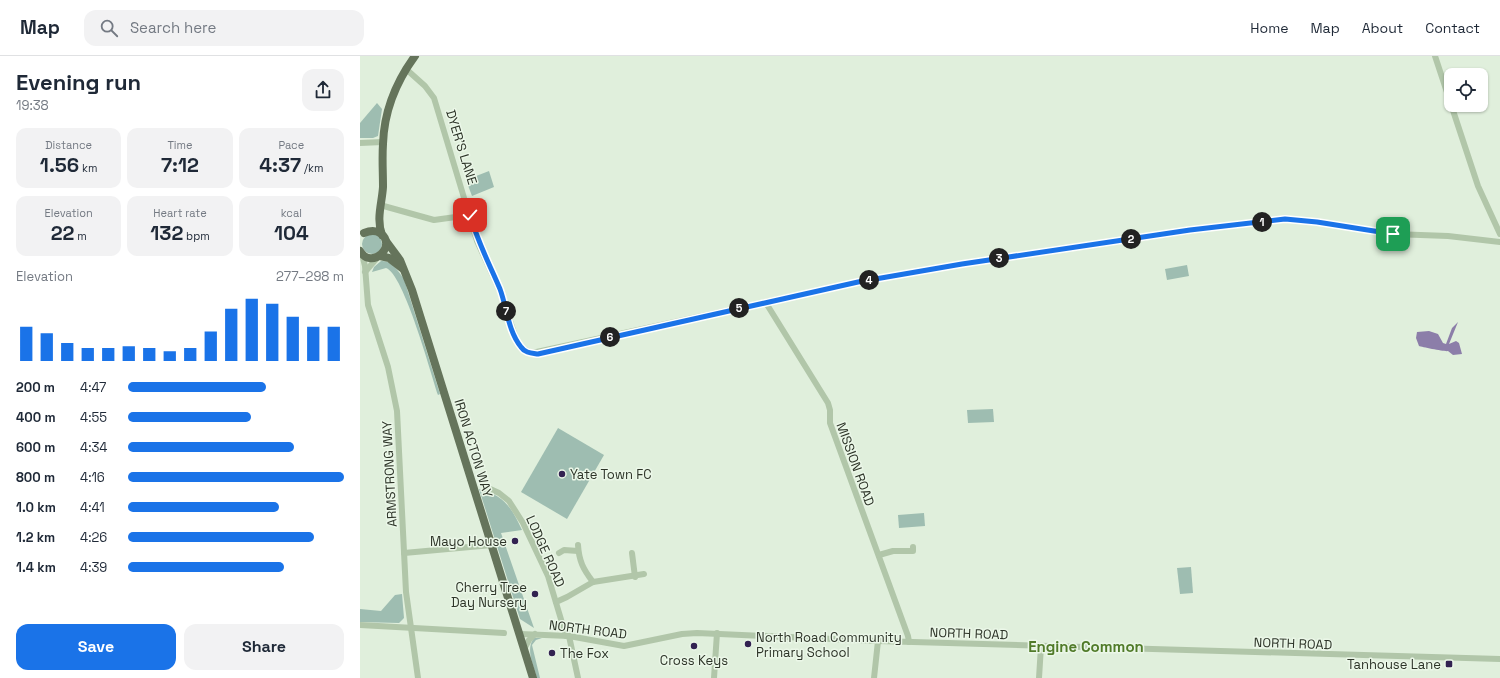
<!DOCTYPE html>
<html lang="en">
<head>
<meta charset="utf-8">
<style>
  :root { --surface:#fff; --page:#f2f2f3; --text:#1f2937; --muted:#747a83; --line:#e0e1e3; --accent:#1a73e8 }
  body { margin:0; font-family:"Space Grotesk",sans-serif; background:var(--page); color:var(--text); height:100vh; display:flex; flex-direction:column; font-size:15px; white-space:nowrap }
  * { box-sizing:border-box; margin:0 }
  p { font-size:13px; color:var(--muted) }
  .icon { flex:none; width:22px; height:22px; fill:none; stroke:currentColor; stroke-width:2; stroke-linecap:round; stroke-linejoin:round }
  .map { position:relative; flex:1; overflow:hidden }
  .sheet { display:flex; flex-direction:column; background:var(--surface); width:360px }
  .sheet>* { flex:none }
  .controls { position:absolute; left:1084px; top:12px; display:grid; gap:8px }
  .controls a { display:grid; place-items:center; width:44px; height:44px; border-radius:8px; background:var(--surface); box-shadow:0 1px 3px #0004; font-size:20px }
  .pin { position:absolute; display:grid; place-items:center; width:34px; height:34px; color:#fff; margin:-17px; border-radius:8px; box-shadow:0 2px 6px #0006 }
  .km { position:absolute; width:20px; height:20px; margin:-10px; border-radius:50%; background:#222; color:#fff; font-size:11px; line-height:20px; text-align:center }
  .round { display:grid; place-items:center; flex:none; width:42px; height:42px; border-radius:12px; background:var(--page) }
  .headline { display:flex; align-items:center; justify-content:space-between; height:68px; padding:0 16px }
  h1 { font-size:22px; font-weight:700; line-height:30px }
  .metrics { display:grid; grid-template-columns:repeat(3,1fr); gap:6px; height:68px; padding:4px 16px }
  .metrics div { display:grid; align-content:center; border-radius:10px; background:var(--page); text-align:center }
  .metrics b { font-size:20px; font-weight:700 }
  .metrics small { font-size:11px; font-weight:400 }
  .metrics p { font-size:11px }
  .chart { height:112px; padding:8px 16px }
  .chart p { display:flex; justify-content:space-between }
  .chart svg { width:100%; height:72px; margin-top:4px; stroke:var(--accent); stroke-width:6 }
  .cta { display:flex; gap:8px; margin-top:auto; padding:8px 16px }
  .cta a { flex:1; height:46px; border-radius:12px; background:var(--accent); color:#fff; font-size:16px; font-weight:700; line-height:46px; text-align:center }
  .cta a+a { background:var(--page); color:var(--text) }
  ul { padding:0 16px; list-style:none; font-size:13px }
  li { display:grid; grid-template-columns:64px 48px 1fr; align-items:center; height:30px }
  li i { height:10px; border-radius:5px; background:var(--accent) }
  header { display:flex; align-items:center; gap:24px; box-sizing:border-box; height:56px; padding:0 20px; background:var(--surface); border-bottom:1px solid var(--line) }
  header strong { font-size:19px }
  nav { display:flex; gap:22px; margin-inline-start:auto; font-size:14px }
  .search { width:280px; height:36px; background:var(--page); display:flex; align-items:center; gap:10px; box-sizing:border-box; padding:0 14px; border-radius:12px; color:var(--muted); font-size:15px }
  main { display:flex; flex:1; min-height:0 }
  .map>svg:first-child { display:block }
</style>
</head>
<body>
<header>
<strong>Map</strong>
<div class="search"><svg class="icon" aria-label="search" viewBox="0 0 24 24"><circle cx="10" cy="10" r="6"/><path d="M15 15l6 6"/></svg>Search here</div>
<nav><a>Home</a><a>Map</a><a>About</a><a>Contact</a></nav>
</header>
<main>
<section class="sheet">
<div class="headline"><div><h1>Evening run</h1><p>19:38</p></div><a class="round"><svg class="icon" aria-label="share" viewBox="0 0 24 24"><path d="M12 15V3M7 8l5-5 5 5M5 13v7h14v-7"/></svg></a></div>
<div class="metrics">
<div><p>Distance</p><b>1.56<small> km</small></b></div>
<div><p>Time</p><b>7:12</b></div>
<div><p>Pace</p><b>4:37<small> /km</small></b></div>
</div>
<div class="metrics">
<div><p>Elevation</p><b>22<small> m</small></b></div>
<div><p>Heart rate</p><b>132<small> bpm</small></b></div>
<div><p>kcal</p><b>104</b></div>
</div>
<div class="chart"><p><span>Elevation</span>277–298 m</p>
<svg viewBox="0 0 160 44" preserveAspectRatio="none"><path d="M5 44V23M15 44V27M25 44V33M35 44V36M45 44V36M55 44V35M65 44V36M75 44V38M85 44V36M95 44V26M105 44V12M115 44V6M125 44V9M135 44V17M145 44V23M155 44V23"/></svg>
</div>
<ul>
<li><b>200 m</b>4:47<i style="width:64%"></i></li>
<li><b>400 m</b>4:55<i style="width:57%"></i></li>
<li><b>600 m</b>4:34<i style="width:77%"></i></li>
<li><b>800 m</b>4:16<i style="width:100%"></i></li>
<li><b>1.0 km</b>4:41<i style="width:70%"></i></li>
<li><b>1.2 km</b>4:26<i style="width:86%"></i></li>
<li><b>1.4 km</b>4:39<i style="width:72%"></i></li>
</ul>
<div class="cta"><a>Save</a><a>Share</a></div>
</section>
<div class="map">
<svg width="1140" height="622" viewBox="0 0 1140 622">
  <rect width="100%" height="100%" fill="#e0efdc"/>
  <!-- green -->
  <g fill="#9ebdb1">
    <polygon points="17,47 22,53 18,80 13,82 0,82 0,67"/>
    <polygon points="129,115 134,131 112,140 106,124"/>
    <circle cx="12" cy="188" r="10"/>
    <path d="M 21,205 C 32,204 38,215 44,223 L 80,338 L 78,339 C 71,318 44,218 26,212 L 12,216 L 14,211 Z"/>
    <polygon points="827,209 829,220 807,224 805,213"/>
    <polygon points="633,353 634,366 608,367 607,354"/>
    <polygon points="198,372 244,399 207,463 161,436"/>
    <path d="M 119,433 C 145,440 151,451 162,474 L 141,477 L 174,572 L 160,563 Z"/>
    <polygon points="564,457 565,470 539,472 538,459"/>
    <polygon points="831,511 833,537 820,538 817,512"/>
    <polygon points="42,538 44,562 39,567 0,566 0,553 21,555 35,539"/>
    <path d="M 174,582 L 182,582 L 176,584 L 172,589 L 180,622 L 177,622 C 174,610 165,593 174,582 Z"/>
  </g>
  <!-- water -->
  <path fill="#8c7ea9" d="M 1098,266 L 1089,288 L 1096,285 L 1099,287 L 1102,298 L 1093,299 L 1088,295 C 1086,296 1062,291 1059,290 L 1056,282 L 1057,276 L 1069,275 L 1078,278 L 1083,287 L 1086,288 L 1092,272 Z"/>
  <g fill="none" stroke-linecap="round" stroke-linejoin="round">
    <!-- minor -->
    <g stroke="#b1c6a9" stroke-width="6">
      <polyline points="1075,0 1118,130 1140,178"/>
      <polyline points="46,13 65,30 74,42 117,185 140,235 156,283 161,292 172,297 498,226 603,208 862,170 925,163 957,166 1033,178 1088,180 1140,186"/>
      <polyline points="0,87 23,86"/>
      <polyline points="20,149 74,164 110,159"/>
      <polyline points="2,198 5,210 8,249 28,311 37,355 46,536 58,622"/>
      <polyline points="5,216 17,202"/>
      <polyline points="406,247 468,347 470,354 470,367 548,580 549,586"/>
      <polyline points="128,432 139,437 149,445 163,467 188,520 206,580"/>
      <path d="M 218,489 C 219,505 223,513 233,526"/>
      <polyline points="44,497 132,489"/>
      <polyline points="199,497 204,494 218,495"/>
      <polyline points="272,497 275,521"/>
      <polyline points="519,499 533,495 553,495 553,491"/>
      <polyline points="196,546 207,541 233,526 284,518"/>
      <polyline points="0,569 144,577"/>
      <polyline points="160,578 209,580 264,590 322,578 337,577 518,585 1140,603"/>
      <polyline points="209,580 218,622"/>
      <polyline points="164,593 169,584 175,578"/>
      <polyline points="354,622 357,577"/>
      <polyline points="514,622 518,585"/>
      <polyline points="679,622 681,590"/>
    </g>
    <!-- major -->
    <g stroke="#65745b" stroke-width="8">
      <path d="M 22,179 C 16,163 22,147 23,131 C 23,116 22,102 23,88 C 24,56 36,26 55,0"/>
      <polyline points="26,185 40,204 52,234 173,622"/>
      <path d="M 0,195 C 12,215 38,189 20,177 C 15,174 9,175 4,177"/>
      <polyline points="20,200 29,202 42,212"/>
    </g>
  </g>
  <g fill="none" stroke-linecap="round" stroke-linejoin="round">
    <!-- route casing -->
    <g stroke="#fff" stroke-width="8">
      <path id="route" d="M 110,159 C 118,187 129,207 140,233 C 147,252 148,275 161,291 C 165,297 171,297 178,298 L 498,226 L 602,208 L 830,174 L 925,163 L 957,166 L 1033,178"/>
    </g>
    <!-- route -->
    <use href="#route" stroke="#1a73e8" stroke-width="5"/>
  </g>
  <!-- markers -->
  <g fill="#322251" stroke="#ebf7e8" stroke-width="1.5">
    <circle cx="202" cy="418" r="4"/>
    <circle cx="155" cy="485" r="4"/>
    <circle cx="175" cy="538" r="4"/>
    <circle cx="388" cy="588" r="4"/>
    <circle cx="334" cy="590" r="4"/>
    <circle cx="192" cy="597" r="4"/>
    <rect x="1085" y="604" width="8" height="8" rx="2"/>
  </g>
  <g text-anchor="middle" stroke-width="3" stroke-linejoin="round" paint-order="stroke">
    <!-- street labels -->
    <g font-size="13" fill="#2d3428" stroke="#ebf7e8">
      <text transform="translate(102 91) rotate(73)" y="5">DYER'S LANE</text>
      <text transform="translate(114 392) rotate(73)" y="5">IRON ACTON WAY</text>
      <text transform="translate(496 408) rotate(70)" y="5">MISSION ROAD</text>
      <text transform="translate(29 418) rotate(-93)" y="5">ARMSTRONG WAY</text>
      <text transform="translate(186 495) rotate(66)" y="5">LODGE ROAD</text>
      <text transform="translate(228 573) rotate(7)" y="5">NORTH ROAD</text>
      <text transform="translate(609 577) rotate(2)" y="5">NORTH ROAD</text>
      <text transform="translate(933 587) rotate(2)" y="5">NORTH ROAD</text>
    </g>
    <!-- poi labels -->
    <g font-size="13" fill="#2d3428" stroke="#ebf7e8" text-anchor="start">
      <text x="210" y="423">Yate Town FC</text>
      <text x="147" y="490" text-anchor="end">Mayo House</text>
      <text x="167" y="536" text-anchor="end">Cherry Tree<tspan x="167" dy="15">Day Nursery</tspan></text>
      <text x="396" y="586">North Road Community<tspan x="396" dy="15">Primary School</tspan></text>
      <text x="200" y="602">The Fox</text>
      <text x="334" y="609" text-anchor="middle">Cross Keys</text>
      <text x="1081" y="613" text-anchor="end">Tanhouse Lane</text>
    </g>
    <!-- quarter labels -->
    <g font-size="15" font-weight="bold" fill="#517b2a" stroke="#ebf7e8">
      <text x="726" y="596">Engine Common</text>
    </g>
  </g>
</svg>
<div class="controls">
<a><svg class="icon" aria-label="locate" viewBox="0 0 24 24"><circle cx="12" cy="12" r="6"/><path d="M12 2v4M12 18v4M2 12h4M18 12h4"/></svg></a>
</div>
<div class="pin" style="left:1033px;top:178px;background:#1e9e55"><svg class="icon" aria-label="arrive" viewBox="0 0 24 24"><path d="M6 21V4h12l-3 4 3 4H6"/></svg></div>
<div class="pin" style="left:110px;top:159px;background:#d93025"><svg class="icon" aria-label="check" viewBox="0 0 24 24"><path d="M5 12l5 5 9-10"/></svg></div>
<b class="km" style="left:902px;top:166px">1</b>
<b class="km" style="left:771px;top:183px">2</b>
<b class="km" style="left:639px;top:202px">3</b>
<b class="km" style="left:509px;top:224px">4</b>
<b class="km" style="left:379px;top:252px">5</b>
<b class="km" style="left:250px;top:281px">6</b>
<b class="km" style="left:146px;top:255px">7</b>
</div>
</main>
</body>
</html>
